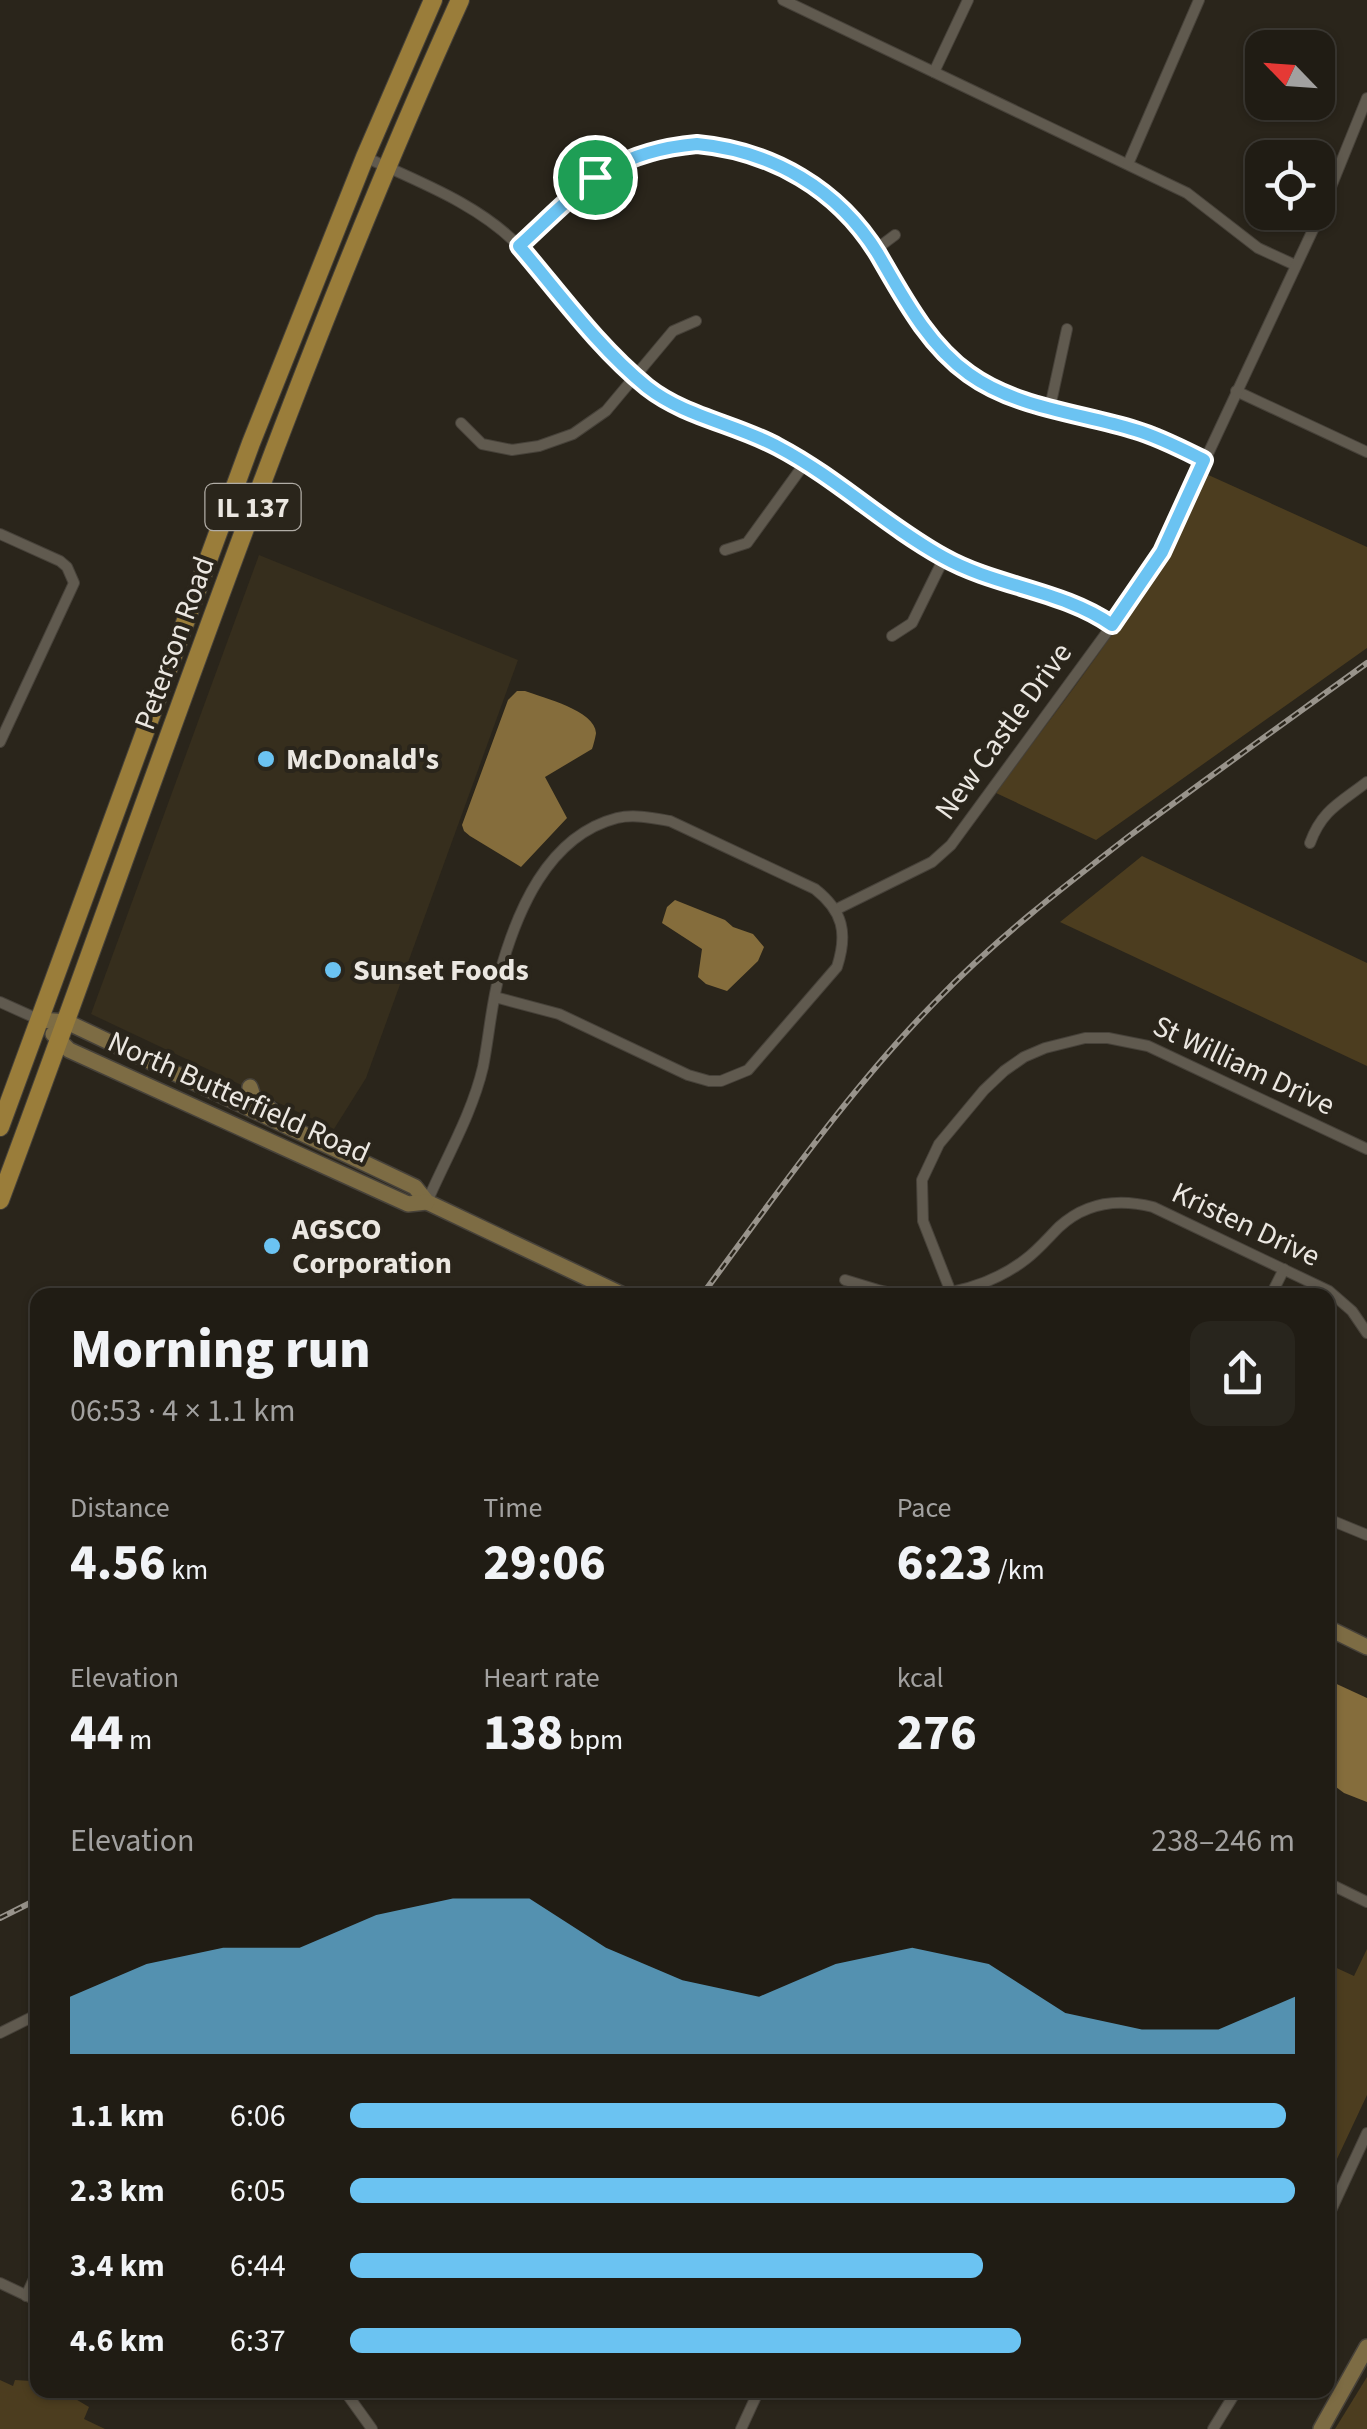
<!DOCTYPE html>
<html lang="en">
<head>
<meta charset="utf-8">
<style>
  :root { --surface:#201c14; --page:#28251d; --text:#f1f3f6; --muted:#a2a1a0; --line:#3d3a34; --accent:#6bc3f2 }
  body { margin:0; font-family:"Source Sans 3",sans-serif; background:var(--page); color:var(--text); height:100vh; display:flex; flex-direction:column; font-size:38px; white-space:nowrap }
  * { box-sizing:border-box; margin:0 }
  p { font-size:32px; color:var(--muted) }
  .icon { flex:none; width:55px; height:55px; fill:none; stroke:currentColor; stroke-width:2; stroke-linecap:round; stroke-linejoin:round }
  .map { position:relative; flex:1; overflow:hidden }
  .details { position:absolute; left:30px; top:1288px; width:1305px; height:1110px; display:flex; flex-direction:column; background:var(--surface); border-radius:20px; box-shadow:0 2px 8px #0004,0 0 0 2px var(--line) }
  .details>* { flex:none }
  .needle { width:65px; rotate:295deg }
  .controls { position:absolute; left:1245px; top:30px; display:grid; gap:20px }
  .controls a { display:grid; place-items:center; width:90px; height:90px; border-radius:20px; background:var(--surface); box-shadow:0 2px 8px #0004,0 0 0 2px var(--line); font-size:50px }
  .pin { position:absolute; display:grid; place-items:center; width:85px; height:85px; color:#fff; margin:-42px; border:5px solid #fff; border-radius:50%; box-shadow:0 2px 10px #0007 }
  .round { display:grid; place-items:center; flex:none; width:105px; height:105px; border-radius:20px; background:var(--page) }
  .summary { display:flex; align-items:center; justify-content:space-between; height:170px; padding:0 40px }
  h1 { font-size:55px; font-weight:800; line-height:75px }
  .figures { display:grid; grid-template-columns:repeat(3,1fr); gap:15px; height:170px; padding:10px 40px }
  .figures div { display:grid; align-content:center }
  .figures b { font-size:50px; font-weight:800 }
  .figures small { font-size:28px; font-weight:400 }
  .figures p { font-size:28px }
  .chart { height:280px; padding:20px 40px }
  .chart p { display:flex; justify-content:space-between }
  .chart svg { width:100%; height:180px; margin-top:10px; fill:var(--accent); opacity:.7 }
  ul { padding:0 40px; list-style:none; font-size:32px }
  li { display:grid; grid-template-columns:160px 120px 1fr; align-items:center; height:75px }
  li i { height:25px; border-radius:12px; background:var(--accent) }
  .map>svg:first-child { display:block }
</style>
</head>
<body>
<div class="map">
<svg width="1367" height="2429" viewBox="0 0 1367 2429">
  <rect width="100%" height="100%" fill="#2a251b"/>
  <!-- built -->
  <polygon fill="#362e1d" points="259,555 518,660 366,1078 334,1129 91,1014"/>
  <!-- green -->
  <g fill="#4c3d1f">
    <path d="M 1204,473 L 1367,547 L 1367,648 L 1096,840 L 996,793 C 1071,690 1154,590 1204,473 Z"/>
    <polygon points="1142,856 1367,963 1367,1066 1060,922"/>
    <polygon points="1367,1949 1367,2095 1328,2178 1328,1964 1354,1976"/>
    <polygon points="1367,2377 1367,2429 1335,2429"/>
    <polygon points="0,2380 13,2386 15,2380 31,2381 37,2387 38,2390 67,2394 89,2407 84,2419 105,2429 0,2429"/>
  </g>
  <!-- water -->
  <g fill="#856d3c">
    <path d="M 517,691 L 525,691 C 543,698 595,710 596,733 C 596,735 593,747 592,749 L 545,777 L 567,818 L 521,867 L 470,836 L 464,831 L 462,825 L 508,700 Z"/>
    <polygon points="675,900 725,920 733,927 753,934 764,947 758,961 727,991 706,984 698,977 702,949 662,923 667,907"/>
    <polygon points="1328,1680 1367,1698 1367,1802 1344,1793 1328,1781"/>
  </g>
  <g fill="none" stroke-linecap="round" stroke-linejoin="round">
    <!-- street casing -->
    <g stroke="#47423a" stroke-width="12">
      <g id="street">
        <polyline points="783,0 1187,193 1258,248 1295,265"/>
        <polyline points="934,72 968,0"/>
        <path d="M 365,157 C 419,182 479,204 521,248 C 562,291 605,362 655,392 C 695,416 740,425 780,447 C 838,479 886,526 944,558 C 997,587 1062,590 1112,625"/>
        <polyline points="1128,164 1199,0"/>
        <path d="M 519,246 C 550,218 580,182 618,163 C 714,114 817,167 874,249 C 904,292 925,343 970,375 C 1017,408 1081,414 1135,430 C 1159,437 1182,449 1204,460"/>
        <polyline points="875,250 895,235"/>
        <polyline points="1236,391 1367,452"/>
        <polyline points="1050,407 1067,329"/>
        <polyline points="461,423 482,444 512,450 539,446 573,434 606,411 673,331 696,321"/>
        <polyline points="0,534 60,561 67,567 74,583 0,742"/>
        <polyline points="725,550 747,543 805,463"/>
        <polyline points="892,636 912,623 944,558"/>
        <path d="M 1310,843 C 1322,810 1340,803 1367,782"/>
        <polyline points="835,910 932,862 951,845 1132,598 1162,552 1318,219 1367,98"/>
        <polyline points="0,1002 40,1020"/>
        <path d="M 427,1202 C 446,1158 472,1114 483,1067 C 489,1037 491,1006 499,976 C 516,913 547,836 617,818 C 634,814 653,818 670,821 L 815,889 C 843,911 848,933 837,967 L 748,1070 L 721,1081 L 709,1081 L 688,1075 L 559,1014 L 495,997"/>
        <polyline points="845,1280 878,1290 902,1295"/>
        <path d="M 933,1295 C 966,1291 999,1280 1026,1259 C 1038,1250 1048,1238 1059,1227 C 1086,1202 1118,1198 1153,1207 L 1329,1291 L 1352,1311 L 1367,1333"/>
        <polyline points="952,1295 923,1221 922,1180 939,1144 984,1090 1004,1071 1024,1057 1045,1048 1085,1038 1108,1038 1148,1046 1367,1149"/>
        <polyline points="1271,1295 1284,1269"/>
        <polyline points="1328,1519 1367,1535"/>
        <polyline points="1328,1883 1367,1902"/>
        <polyline points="0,2033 38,2014"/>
        <polyline points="1328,2217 1367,2133"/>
        <polyline points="0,2283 38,2301"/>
        <polyline points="26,2296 38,2270"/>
        <polyline points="344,2390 372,2429"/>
        <polyline points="741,2429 759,2390"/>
        <polyline points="1213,2429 1237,2390"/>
      </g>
    </g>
    <!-- secondary casing -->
    <g stroke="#47423a" stroke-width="18">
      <g id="secondary">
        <polyline points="40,1020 67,1022 415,1187 427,1202 623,1295"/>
        <polyline points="53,1034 69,1050 408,1204 427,1202"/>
        <polyline points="250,1087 254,1099 270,1109"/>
        <polyline points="1328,1628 1367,1647"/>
        <polyline points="1321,2429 1367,2347"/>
      </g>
    </g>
    <!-- primary casing -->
    <g stroke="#47423a" stroke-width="20">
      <g id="primary">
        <polyline points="0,1127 251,443 365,157 433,0"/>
        <path d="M 0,1200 C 150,799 283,390 460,0"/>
      </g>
    </g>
    <!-- street -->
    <use href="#street" stroke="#605a4f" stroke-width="10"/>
    <!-- secondary -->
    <use href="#secondary" stroke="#7d6c44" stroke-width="15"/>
    <!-- primary -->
    <use href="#primary" stroke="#9a7d3a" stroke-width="18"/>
    <!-- rail casing -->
    <g stroke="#98938b" stroke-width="6">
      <g id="rail">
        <path d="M 702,1295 C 776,1195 851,1087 938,999 C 996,939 1062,888 1128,837 C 1207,778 1287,721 1367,663"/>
        <polyline points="0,1918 38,1899"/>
      </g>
    </g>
    <!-- rail -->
    <use href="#rail" stroke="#2a251b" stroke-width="2.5" stroke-dasharray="8" stroke-linecap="butt"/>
  </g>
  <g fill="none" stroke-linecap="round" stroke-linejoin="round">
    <!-- route casing -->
    <g stroke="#fff" stroke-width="20">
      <path id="route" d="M 697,144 C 772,151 838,189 878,254 C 903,297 928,345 969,374 C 1016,408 1080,413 1135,430 C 1159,437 1182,449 1204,460 L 1162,552 L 1112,625 C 1062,590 996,587 943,557 C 885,525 837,478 778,447 C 736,424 685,417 647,387 C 598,347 560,294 519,246 C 581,189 608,152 697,144 Z"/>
    </g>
    <!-- route -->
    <use href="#route" stroke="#6bc3f2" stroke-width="12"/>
  </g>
  <!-- markers -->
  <g fill="#6bc3f2" stroke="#2a251b" stroke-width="4">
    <circle cx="266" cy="759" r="10"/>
    <circle cx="333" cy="970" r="10"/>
    <circle cx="272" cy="1246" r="10"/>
  </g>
  <g text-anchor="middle" stroke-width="8" stroke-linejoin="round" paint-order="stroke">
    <!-- shield labels -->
    <rect fill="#2a251b" stroke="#b1ada6" stroke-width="2.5" x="205.5" y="484" width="95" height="46" rx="8"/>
    <g font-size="28" font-weight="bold" fill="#ebe7e1">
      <text x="253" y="517">IL 137</text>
    </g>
    <!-- street labels -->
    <g font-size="30" fill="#ebe7e1" stroke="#2a251b">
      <text transform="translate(174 643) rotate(-70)" y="10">Peterson Road</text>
      <text transform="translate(1003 731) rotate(-54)" y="10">New Castle Drive</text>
      <text transform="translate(1244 1065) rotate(25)" y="10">St William Drive</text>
      <text transform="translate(239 1097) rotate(24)" y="10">North Butterfield Road</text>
      <text transform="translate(1246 1224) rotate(25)" y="10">Kristen Drive</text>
    </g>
    <!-- poi labels -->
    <g font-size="30" font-weight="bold" fill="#ebe7e1" stroke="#2a251b" text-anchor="start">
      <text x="286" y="769">McDonald's</text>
      <text x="353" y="980">Sunset Foods</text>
      <text x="292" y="1239">AGSCO<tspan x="292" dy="34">Corporation</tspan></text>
    </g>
  </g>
</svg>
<div class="controls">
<a><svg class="needle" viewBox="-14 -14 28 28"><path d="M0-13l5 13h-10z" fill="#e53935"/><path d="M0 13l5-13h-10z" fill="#a2a1a0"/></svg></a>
<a><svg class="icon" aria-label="locate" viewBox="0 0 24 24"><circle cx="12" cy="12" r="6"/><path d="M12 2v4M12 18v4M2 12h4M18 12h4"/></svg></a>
</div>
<div class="pin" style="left:595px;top:177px;background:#1e9e55"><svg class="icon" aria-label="arrive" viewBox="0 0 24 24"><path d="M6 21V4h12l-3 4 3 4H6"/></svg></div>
<section class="details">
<div class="summary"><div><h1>Morning run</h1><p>06:53 · 4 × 1.1 km</p></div><a class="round"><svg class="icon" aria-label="share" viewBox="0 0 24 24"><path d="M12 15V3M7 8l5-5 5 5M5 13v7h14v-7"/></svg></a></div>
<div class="figures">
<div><p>Distance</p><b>4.56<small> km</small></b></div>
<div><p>Time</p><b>29:06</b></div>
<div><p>Pace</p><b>6:23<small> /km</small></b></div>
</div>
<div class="figures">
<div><p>Elevation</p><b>44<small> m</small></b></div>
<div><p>Heart rate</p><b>138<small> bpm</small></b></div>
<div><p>kcal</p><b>276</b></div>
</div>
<div class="chart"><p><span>Elevation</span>238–246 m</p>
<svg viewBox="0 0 160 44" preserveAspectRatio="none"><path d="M0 44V30L10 22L20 18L30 18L40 10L50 6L60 6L70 18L80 26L90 30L100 22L110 18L120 22L130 34L140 38L150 38L160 30V44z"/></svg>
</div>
<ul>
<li><b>1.1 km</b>6:06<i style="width:99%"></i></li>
<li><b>2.3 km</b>6:05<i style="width:100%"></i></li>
<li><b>3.4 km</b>6:44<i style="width:67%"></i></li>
<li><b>4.6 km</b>6:37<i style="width:71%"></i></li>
</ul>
</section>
</div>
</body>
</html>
